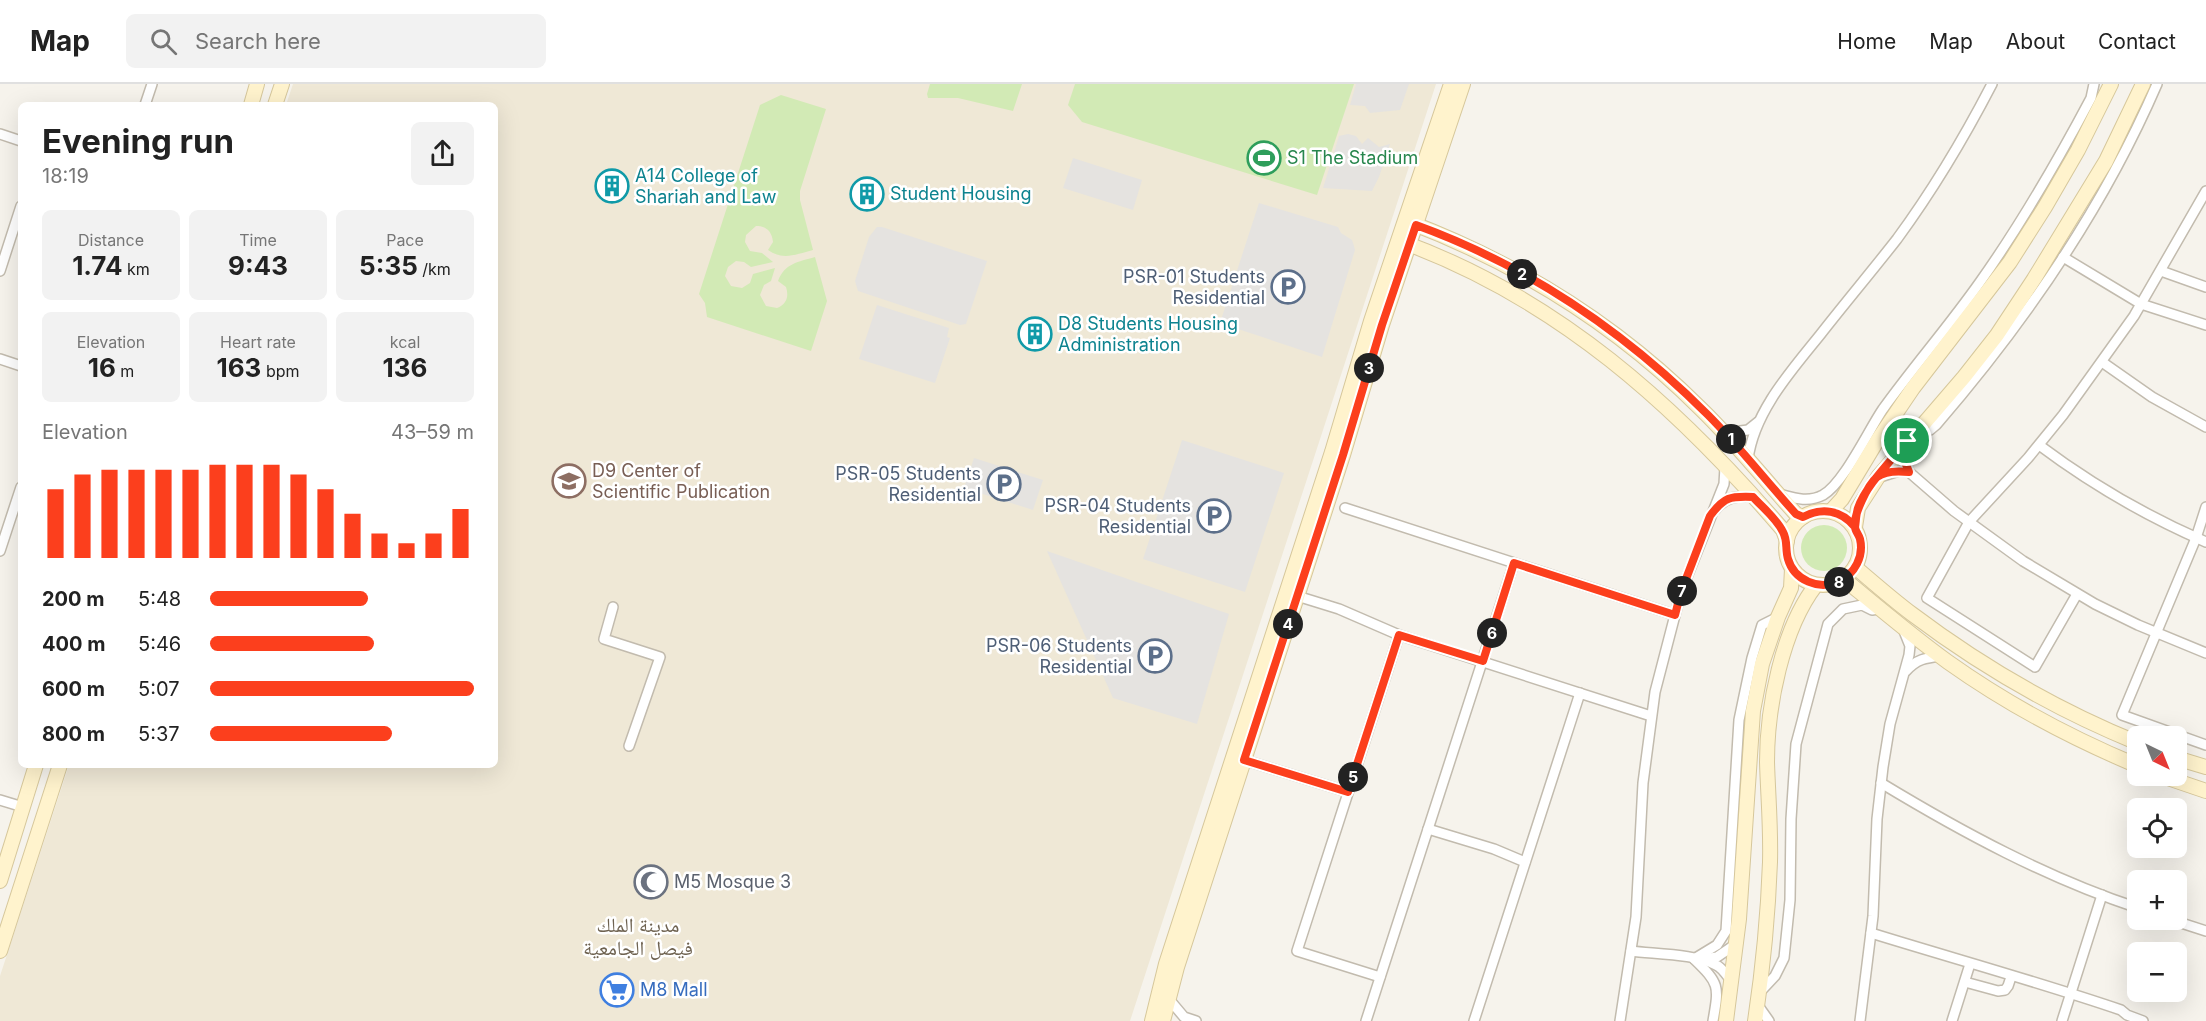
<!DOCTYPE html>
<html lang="en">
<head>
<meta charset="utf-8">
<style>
  :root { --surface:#fff; --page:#f2f2f2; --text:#222; --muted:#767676; --line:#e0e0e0; --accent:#fc3f1d }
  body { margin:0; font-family:Inter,"Noto Naskh Arabic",sans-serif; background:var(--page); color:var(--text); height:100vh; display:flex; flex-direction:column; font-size:22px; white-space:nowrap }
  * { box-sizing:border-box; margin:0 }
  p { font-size:20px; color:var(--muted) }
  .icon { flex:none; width:33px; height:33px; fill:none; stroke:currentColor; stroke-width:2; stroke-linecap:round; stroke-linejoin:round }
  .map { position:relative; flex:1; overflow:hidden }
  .details { position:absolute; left:18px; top:18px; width:480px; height:666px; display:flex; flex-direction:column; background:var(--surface); border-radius:9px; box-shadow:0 6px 24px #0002 }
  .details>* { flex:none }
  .needle { width:39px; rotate:137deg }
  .fabs { position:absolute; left:2127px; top:642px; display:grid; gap:12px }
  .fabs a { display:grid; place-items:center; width:60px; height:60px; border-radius:9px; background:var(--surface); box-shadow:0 6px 24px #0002; font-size:30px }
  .pin { position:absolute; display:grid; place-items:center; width:51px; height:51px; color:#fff; margin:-26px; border:3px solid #fff; border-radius:50%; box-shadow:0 2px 6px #0007 }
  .km { position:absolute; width:30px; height:30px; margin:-15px; border-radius:50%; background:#222; color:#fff; font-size:16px; line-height:30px; text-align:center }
  .round { display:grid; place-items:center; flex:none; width:63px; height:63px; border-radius:9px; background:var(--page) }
  .summary { display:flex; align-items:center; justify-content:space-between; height:102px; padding:0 24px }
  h1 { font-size:33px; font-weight:700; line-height:45px }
  .metrics { display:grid; grid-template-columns:repeat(3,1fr); gap:9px; height:102px; padding:6px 24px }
  .metrics div { display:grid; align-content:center; border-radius:9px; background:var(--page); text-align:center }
  .metrics b { font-size:26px; font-weight:700 }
  .metrics small { font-size:16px; font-weight:400 }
  .metrics p { font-size:16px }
  .chart { height:168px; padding:12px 24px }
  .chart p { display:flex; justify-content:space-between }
  .chart svg { width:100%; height:108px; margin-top:6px; stroke:var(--accent); stroke-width:6 }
  ul { padding:0 24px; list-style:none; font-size:20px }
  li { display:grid; grid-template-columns:96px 72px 1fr; align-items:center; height:45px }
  li i { height:15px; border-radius:8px; background:var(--accent) }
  header { display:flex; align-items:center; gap:36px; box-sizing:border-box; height:84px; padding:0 30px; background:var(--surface); border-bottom:2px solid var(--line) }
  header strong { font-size:28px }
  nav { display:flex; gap:33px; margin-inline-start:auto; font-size:21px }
  .search { width:420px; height:54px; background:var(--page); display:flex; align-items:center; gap:15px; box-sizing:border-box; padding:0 21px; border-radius:9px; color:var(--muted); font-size:22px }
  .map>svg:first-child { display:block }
</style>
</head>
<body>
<header>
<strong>Map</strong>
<div class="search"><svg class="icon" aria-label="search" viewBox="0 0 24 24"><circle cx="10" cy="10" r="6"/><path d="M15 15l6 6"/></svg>Search here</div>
<nav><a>Home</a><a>Map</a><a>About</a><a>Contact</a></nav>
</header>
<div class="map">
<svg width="2206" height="937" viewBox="0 0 2206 937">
  <rect width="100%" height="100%" fill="#f6f3ec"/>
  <!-- education -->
  <polygon fill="#efe8d6" points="293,0 1436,0 1130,937 0,937 0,892 69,681 495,681 495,21 286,21"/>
  <!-- green -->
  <g fill="#d2eab5">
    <polygon points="930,0 1022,0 1013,27 958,14 928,14 927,10"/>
    <polygon points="1075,0 1354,0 1317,111 1082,38 1068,21"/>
    <path d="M 781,11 L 826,25 L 800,107 L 800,116 L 813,166 C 797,170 783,177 768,166 L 773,158 C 772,147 766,142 756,142 L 746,151 L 745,158 L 750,167 L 762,169 L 773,178 L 751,183 L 744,178 L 736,177 L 728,183 L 725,192 L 731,202 L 742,204 L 750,199 L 753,190 L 775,184 L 771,197 L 764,201 L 760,211 L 766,222 L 777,224 C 787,220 789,212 786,203 L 778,197 C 785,179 798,178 815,173 L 827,217 L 811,267 L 707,233 L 705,219 L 699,210 L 760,21 Z"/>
    <circle cx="1824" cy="464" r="23"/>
  </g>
  <!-- parking -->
  <g fill="#e5e3e0">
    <polygon points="1356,0 1409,0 1400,26 1370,29 1365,22 1350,21"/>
    <polygon points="1348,50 1356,52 1362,60 1368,54 1379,63 1390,60 1379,93 1372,107 1323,104 1339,52"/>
    <polygon points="1073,74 1142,96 1133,126 1063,104"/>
    <polygon points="1259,119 1338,143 1341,149 1352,156 1354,162 1355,166 1322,273 1220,239"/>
    <polygon points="877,143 882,143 987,177 966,240 960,241 858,207 855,197 869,153"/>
    <polygon points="877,221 949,244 947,253 950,254 935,299 859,275"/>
    <polygon points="1182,356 1284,389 1245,508 1143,475"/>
    <polygon points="974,374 1043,396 1033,426 964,404"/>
    <polygon points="1047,467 1229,530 1197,640 1113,614"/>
  </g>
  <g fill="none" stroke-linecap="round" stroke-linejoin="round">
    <!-- minor casing -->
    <g stroke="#c2bbae" stroke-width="12">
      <g id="minor">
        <polyline points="145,21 152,0"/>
        <polyline points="0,50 21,57"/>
        <polyline points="2063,173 2141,220 2206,241"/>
        <polyline points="0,187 21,122"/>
        <polyline points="2161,187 2206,203"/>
        <polyline points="0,275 21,282"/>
        <polyline points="2102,278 2152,313 2206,343"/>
        <path d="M 1915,348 L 1930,346 L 1936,341 C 2025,238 2103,125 2157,0"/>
        <polyline points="1725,349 1748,346 1758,338"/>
        <path d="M 2039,361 C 2091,400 2146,432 2206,458"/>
        <polyline points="1906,362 1905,378 1909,388 1954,427 2023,477 2095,520 2138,541 2206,569"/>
        <path d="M 1748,375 C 1754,328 1791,287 1820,251 C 1845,219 1872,187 1897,155 C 1933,106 1964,54 1992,0"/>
        <polyline points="1880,393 1899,387 1909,388"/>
        <path d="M 1779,410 C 1794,414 1808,419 1823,411 C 1844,399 1868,347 1883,325 C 1914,282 1949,242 1980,198 C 2022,139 2057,78 2091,14 L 2094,0"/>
        <polyline points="2206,423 2196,454 2122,631 2206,661"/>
        <polyline points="1345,424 1675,531"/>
        <path d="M 1715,426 C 1726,412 1737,412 1753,413"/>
        <polyline points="0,467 21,403"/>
        <polyline points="2077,510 2035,583 1927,514 1969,438 2028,374 2063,331 2134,232 2206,107"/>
        <polyline points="1297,512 1339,525 1399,551 1651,632"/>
        <polyline points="613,523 604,555 660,573 629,662"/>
        <path d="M 1906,587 C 1917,575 1925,574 1941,572"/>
        <polyline points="1244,676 1348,708"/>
        <path d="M 1881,699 C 1962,748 2047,794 2138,824"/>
        <polyline points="0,716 23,723"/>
        <polyline points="1428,745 1494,765 1525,778"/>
        <polyline points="2172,836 2206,847"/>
        <path d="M 1871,849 C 1955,875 2039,898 2121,926 L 2127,931 L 2143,937"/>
        <path d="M 1631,867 C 1654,870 1697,870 1716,881 C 1723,884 1727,892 1732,898"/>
        <polyline points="1694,875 1717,861 1726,847 1739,636 1752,574 1762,541 1778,533"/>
        <path d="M 1694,875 C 1720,900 1719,902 1713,937"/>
        <polyline points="1704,875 1717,873 1736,860"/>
        <polyline points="1380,893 1297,867 1399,551"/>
        <polyline points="1965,898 1998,907 2005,906 2008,902 2011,893"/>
        <polyline points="1760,908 1775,892 1784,874 1790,816 1791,735 1796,660 1828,540 1843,525 1862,521 1872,526 1878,525"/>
        <polyline points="1168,914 1184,933 1196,937"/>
        <polyline points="1757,920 1769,937"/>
        <polyline points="1366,937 1514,479"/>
        <polyline points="1474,937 1580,609"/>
        <polyline points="1620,937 1636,833 1643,699 1655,608 1681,508 1724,400 1725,383"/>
        <polyline points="1860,937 1873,832 1877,735 1883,683 1890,640 1909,571 1910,562 1904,547"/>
        <polyline points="1952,937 1970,880"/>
        <polyline points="2062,937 2102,811"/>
      </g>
    </g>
    <!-- secondary casing -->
    <g stroke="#d6c79b" stroke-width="16">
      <g id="secondary">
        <polyline points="251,21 257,0"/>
        <polyline points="275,21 282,0"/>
        <path d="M 1409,138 C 1519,180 1618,242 1701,325 C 1735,358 1764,395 1796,430 L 1803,433"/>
        <path d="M 1400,157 C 1557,214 1676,321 1783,446 L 1787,457"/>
        <circle cx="1823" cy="464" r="37"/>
        <polyline points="1831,427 1842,415 1877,357 1913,304 2010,178 2045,123 2078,66 2111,0"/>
        <polyline points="1855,443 1858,424 1878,393 1964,293 1997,251 2034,195 2106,77 2143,0"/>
        <path d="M 1855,483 C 1874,499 1892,515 1912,530 C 1981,582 2057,626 2138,659"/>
        <path d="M 1844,495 C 1878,523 1912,552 1948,578 C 2007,620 2071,654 2138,682"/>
        <polyline points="2176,674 2206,683"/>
        <polyline points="2162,692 2206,707"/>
        <polyline points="0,797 36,681"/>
        <polyline points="0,867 60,681"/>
        <polyline points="1152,937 1166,880 1332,368 1371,237 1451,0"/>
        <polyline points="1163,937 1177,883 1343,371 1382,241 1463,0"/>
        <polyline points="1726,937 1739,835 1753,627 1762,580 1778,533 1791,504 1792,485"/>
        <path d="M 1755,937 C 1763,884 1768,832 1770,778 C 1771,745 1768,711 1767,678 C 1767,623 1782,545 1816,501"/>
      </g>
    </g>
    <!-- minor -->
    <use href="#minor" stroke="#fff" stroke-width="9"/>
    <!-- secondary -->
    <use href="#secondary" stroke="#fff3cd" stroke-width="14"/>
  </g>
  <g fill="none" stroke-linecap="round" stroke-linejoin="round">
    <!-- route casing -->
    <g stroke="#fff" stroke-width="12">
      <path id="route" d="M 1907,357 C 1892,376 1866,401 1858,424 C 1856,430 1856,437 1855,443 C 1841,426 1822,423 1803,433 L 1796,430 C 1766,397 1739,362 1708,331 C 1625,248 1526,181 1416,141 L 1382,241 L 1343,371 L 1244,676 L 1348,708 L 1399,551 L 1483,577 L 1514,479 L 1675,531 L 1681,508 L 1710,432 C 1724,413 1730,412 1753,413 C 1763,424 1777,435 1783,448 C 1788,457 1785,465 1788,475 C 1794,496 1819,507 1839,497 C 1855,490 1864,472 1860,455 C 1859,451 1855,447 1855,443 C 1853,431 1868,401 1877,393 C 1885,387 1900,387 1909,388 L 1905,378 L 1907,357"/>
    </g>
    <!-- route -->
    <use href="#route" stroke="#fc3f1d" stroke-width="8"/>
  </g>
  <!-- icons -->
  <defs>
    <g id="stadium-ring" transform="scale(1.725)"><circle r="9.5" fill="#fff" stroke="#2e9e5b" stroke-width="1.5"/><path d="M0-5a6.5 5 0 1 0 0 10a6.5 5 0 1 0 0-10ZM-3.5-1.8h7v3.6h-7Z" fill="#2e9e5b"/></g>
    <g id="building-ring" transform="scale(1.725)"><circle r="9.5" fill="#fff" stroke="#0f9aa8" stroke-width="1.5"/><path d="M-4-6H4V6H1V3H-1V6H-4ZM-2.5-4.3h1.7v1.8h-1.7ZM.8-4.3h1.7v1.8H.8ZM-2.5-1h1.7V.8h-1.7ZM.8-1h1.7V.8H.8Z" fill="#0f9aa8"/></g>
    <g id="parking-ring" transform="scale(1.725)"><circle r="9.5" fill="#fff" stroke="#5c6f8a" stroke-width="1.5"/><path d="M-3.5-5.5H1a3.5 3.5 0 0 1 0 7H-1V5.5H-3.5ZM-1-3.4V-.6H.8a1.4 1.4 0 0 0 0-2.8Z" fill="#5c6f8a"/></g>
    <g id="university-ring" transform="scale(1.725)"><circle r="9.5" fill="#fff" stroke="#8d6e63" stroke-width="1.5"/><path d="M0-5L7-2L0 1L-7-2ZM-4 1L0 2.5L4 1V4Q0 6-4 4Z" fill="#8d6e63"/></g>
    <g id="mosque-ring" transform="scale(1.725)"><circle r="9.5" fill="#fff" stroke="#6b7280" stroke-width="1.5"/><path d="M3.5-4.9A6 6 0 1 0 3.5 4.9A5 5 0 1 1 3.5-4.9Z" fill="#6b7280"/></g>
    <g id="supermarket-ring" transform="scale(1.725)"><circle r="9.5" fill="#fff" stroke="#3f7fe0" stroke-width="1.5"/><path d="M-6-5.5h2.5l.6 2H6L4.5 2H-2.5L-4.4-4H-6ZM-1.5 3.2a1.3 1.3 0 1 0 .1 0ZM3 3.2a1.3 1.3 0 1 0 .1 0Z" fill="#3f7fe0"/></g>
  </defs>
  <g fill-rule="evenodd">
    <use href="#stadium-ring" x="1264" y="74"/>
    <use href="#building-ring" x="612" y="102"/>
    <use href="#building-ring" x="867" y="110"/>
    <use href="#parking-ring" x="1288" y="203"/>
    <use href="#building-ring" x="1035" y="250"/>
    <use href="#university-ring" x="569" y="397"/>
    <use href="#parking-ring" x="1004" y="400"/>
    <use href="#parking-ring" x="1214" y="432"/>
    <use href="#parking-ring" x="1155" y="572"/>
    <use href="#mosque-ring" x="651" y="798"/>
    <use href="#supermarket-ring" x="617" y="906"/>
  </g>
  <g text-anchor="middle" stroke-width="5" stroke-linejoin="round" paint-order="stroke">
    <!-- leisure labels -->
    <g font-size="18" fill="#27864d" stroke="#fff" text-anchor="start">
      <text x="1287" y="80">S1 The Stadium</text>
    </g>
    <!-- culture labels -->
    <g font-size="18" fill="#0d838f" stroke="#fff" text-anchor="start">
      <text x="635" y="98">A14 College of<tspan x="635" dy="21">Shariah and Law</tspan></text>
      <text x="890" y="116">Student Housing</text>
      <text x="1058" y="246">D8 Students Housing<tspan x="1058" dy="21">Administration</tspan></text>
    </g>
    <!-- service labels -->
    <g font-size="18" fill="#4e5e75" stroke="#fff" text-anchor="end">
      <text x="1265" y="199">PSR-01 Students<tspan x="1265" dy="21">Residential</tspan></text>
      <text x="981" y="396">PSR-05 Students<tspan x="981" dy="21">Residential</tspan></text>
      <text x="1191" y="428">PSR-04 Students<tspan x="1191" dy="21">Residential</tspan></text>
      <text x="1132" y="568">PSR-06 Students<tspan x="1132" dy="21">Residential</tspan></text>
    </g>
    <!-- education labels -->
    <g font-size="18" fill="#785e54" stroke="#fff" text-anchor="start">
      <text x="592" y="393">D9 Center of<tspan x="592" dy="21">Scientific Publication</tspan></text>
    </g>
    <!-- worship labels -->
    <g font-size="18" fill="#5b616d" stroke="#fff" text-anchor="start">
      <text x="674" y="804">M5 Mosque 3</text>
    </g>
    <!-- shop labels -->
    <g font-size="18" fill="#366cbe" stroke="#fff" text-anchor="start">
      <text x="640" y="912">M8 Mall</text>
    </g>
    <!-- neighbourhood labels -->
    <g font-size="20" fill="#6e6250" stroke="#fff">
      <text x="638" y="848">مدينة الملك<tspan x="638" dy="23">فيصل الجامعية</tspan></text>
    </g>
  </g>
</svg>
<div class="fabs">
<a><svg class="needle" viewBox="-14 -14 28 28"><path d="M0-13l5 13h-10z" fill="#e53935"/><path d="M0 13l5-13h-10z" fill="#767676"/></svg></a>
<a><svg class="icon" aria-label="locate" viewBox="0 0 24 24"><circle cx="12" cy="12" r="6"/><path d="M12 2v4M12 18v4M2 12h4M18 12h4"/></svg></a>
<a>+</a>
<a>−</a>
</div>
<div class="pin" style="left:1907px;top:357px;background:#1e9e55"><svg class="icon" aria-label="arrive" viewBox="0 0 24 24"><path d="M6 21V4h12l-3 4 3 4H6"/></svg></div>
<b class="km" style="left:1731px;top:355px">1</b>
<b class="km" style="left:1522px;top:190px">2</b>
<b class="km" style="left:1369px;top:284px">3</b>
<b class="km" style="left:1288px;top:540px">4</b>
<b class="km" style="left:1353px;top:693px">5</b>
<b class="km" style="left:1492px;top:549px">6</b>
<b class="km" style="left:1682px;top:507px">7</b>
<b class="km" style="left:1839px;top:498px">8</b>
<section class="details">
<div class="summary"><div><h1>Evening run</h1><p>18:19</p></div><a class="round"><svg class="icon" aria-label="share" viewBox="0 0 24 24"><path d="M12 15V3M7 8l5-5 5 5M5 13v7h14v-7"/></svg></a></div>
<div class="metrics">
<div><p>Distance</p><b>1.74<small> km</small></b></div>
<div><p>Time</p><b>9:43</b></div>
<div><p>Pace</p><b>5:35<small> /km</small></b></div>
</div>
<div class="metrics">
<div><p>Elevation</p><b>16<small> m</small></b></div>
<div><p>Heart rate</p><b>163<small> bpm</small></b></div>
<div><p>kcal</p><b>136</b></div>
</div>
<div class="chart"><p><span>Elevation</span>43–59 m</p>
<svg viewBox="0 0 160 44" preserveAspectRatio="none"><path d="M5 44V16M15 44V10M25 44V8M35 44V8M45 44V8M55 44V8M65 44V6M75 44V6M85 44V6M95 44V10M105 44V16M115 44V26M125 44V34M135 44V38M145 44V34M155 44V24"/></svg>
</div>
<ul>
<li><b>200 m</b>5:48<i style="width:60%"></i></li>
<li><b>400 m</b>5:46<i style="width:62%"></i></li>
<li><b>600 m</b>5:07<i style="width:100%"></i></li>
<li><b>800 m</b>5:37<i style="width:69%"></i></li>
</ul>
</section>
</div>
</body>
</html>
